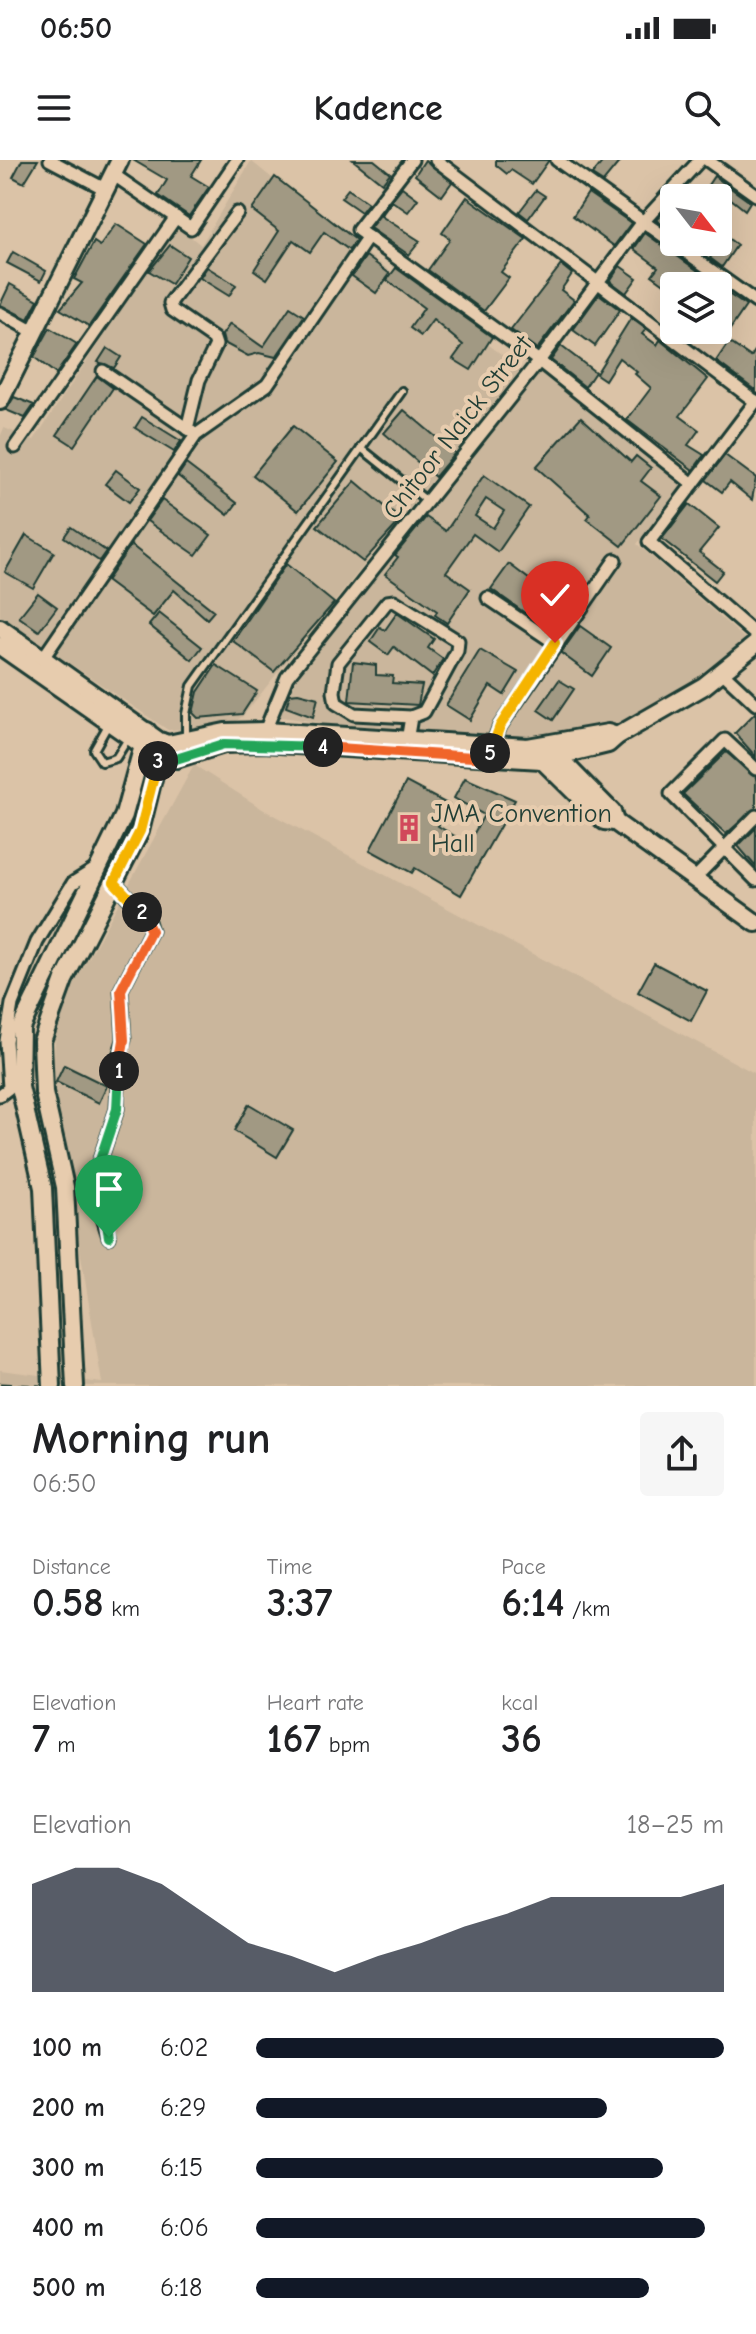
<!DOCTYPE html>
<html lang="en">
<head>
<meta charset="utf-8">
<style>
  :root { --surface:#fff; --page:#f6f6f6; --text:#202124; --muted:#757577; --accent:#111827 }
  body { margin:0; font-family:"Comic Neue",sans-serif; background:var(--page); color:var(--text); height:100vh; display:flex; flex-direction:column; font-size:30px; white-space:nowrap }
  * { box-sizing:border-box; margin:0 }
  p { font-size:26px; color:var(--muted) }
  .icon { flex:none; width:44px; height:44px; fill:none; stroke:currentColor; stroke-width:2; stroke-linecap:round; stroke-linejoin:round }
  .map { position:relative; height:1226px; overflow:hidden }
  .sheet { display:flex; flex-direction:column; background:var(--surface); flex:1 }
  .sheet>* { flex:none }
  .needle { width:52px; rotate:121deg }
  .controls { position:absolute; left:660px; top:24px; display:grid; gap:16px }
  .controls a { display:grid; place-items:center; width:72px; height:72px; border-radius:8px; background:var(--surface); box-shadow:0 8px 32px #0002; font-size:40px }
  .pin { position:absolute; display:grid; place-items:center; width:68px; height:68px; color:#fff; margin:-82px -34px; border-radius:50% 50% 50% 0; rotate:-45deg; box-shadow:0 0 8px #0007 }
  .pin .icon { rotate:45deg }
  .km { position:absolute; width:40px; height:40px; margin:-20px; border-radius:50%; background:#222; color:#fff; font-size:22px; line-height:40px; text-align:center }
  .round { display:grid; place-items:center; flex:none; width:84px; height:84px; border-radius:8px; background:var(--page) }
  .head { display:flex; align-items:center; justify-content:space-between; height:136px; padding:0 32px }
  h1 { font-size:44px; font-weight:800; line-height:60px }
  .figures { display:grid; grid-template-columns:repeat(3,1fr); gap:12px; height:136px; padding:8px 32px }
  .figures div { display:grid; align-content:center }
  .figures b { font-size:40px; font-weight:800 }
  .figures small { font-size:22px; font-weight:400 }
  .figures p { font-size:22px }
  .chart { height:224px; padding:16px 32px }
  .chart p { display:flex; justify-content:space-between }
  .chart svg { width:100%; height:144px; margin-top:8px; fill:var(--accent); opacity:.7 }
  ul { padding:0 32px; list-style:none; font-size:26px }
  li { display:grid; grid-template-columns:128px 96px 1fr; align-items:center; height:60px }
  li i { height:20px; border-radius:10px; background:var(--accent) }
  .status { display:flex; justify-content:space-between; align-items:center; height:56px; padding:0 40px; background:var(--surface); direction:ltr }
  .status svg { height:22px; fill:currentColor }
  header { display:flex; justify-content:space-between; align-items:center; height:104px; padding:0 32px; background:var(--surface); font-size:36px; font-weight:800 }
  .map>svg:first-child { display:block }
</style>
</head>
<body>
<div class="status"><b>06:50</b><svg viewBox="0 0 49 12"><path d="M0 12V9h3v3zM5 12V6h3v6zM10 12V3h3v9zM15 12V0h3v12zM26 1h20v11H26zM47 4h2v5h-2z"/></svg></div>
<header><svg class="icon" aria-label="menu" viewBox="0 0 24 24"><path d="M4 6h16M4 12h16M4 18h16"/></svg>Kadence<svg class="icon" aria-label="search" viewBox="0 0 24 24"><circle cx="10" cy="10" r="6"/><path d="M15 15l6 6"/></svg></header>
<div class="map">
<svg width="756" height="1226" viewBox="0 0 756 1226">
  <rect width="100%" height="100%" fill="#dbc3a7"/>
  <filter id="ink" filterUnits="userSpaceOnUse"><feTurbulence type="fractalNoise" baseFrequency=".0125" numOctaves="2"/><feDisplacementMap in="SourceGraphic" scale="16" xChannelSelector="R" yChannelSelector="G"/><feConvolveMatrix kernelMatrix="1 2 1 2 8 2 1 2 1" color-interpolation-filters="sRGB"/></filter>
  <g filter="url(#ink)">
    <!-- built -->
    <g fill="#cab69c">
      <polygon points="251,1 346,78 521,209 243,556 228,567 168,570 0,456 0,277 4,268 34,280 177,66 201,85"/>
      <polygon points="538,204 683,327 637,384 752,485 677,536 602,575 565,579 487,580 383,572 269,555"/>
      <polygon points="194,605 264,650 756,914 756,1226 0,1226 0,1210 102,1223 53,926 56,858"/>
    </g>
    <!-- building -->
    <g fill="#a19983" stroke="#1f3d34" stroke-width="2" fill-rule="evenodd">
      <polygon points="22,0 38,0 24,23 13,17"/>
      <polygon points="133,0 201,0 191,16 209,27 189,56 158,35 167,20"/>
      <polygon points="353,0 374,0 390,13 382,23"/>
      <polygon points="425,0 452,22 442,36 415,15"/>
      <polygon points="496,0 549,0 532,24 511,10 507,14 496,5"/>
      <polygon points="604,0 621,0 603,22 592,15"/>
      <polygon points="714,16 750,42 745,50 726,35 709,38 702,34"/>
      <polygon points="275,17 356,80 349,90 324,72 310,92 293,80 267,119 254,110 279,71 252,50"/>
      <polygon points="402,27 418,39 408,52 392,41 381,56 420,81 409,95 370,68"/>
      <polygon points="348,29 368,43 361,52 341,38"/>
      <polygon points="536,30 545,36 528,59 519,52"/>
      <polygon points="588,33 631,63 614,86 573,56"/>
      <polygon points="467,37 526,79 501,112 509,118 484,151 428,110 450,79 442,73"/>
      <polygon points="669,46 674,50 674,73 656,60"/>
      <polygon points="116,64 147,84 89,166 60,149 82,123 74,119 94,82 100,86"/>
      <polygon points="645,73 715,123 712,126 674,126 674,131 652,115 658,107 634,89"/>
      <polygon points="725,76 737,85 722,107 710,98"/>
      <polygon points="170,85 188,97 171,124 149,111"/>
      <polygon points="13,92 46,111 41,121 7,103"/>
      <polygon points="366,96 390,114 376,133 352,116"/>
      <polygon points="561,105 572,114 561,130 574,140 537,189 511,170"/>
      <polygon points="620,106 637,118 626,133 610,121"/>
      <polygon points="207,107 236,125 229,136 200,118"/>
      <polygon points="396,108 492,177 471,210 453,199 463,185 433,160 421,176 410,168 424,148 387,120"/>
      <polygon points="10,124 38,140 28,159 0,145"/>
      <polygon points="727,133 746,146 729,171 718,164 718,146"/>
      <polygon points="599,134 620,150 595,186 573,170"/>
      <polygon points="290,147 304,156 276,197 259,193 248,196 224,183 222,175 230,164 263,187"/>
      <polygon points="631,158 646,169 642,174 657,185 660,180 708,219 680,256 699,270 688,285 704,295 693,310 627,260 651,228 635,214 637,212 619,198 605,220 596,214"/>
      <polygon points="50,168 77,184 56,214 34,197"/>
      <polygon points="729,182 751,197 756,189 756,231 716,201"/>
      <polygon points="561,186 595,212 585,227 551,200"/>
      <polygon points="107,188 121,197 114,208 98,202"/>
      <polygon points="97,216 113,228 74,286 57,275"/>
      <polygon points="14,237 34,245 25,258 6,250"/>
      <polygon points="404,250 455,293 435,317 384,273"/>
      <polygon points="142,257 181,281 174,292 135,268"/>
      <polygon points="581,257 631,302 636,296 651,308 641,321 661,336 622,386 587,359 590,355 536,307"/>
      <polygon points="293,266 338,302 298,351 253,315"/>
      <polygon points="725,295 756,318 752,340 730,322 722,332 706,320"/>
      <polygon points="186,304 237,343 228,355 178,316"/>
      <polygon points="116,310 140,328 129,342 105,324"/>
      <path d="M 484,315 L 529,347 L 498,392 L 473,374 L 446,412 L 470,429 L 447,463 L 435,455 L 437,451 L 385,414 L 398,397 L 395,395 L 426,357 L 446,371 ZM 486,339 L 504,351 L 493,368 L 475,356 Z"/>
      <polygon points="355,321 401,360 363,402 317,366"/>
      <polygon points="162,340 211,375 196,395 147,361"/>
      <polygon points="689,344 719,368 699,392 723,411 715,421 662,379"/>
      <polygon points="71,367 106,391 99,401 64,377"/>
      <polygon points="26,375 54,392 33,428 5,412"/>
      <polygon points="131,385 214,451 207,459 174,430 153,456 106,421"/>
      <polygon points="286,404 334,443 274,512 233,481"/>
      <polygon points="509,404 542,429 525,453 491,429"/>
      <polygon points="38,433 57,447 39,471 19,457"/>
      <polygon points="159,453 202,487 192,500 149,465"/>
      <polygon points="397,453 434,479 428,488 443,499 432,516 394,487 388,495 370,482 380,467 385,470"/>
      <polygon points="580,466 611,488 592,516 561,493"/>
      <polygon points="480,490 518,512 504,535 490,526 470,560 446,545"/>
      <polygon points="353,502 376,505 376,515 393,516 392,523 422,525 418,545 349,541"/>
      <polygon points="216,505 257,531 242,554 198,558 193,553 198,532"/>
      <polygon points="559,520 574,529 553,560 538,550"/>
      <polygon points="298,533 318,538 313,557 286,547 290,534"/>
      <polygon points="756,552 756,597 735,573"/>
      <polygon points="726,592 756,617 756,648 726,674 683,634"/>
      <polygon points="465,618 515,640 461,735 415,708 412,713 370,690 406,622 449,645 438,666 468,684 484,655 454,638"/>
      <polygon points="756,668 756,707 738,686"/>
      <polygon points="654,803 707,831 691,861 638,832"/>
      <polygon points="64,905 107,926 99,943 56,922"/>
      <polygon points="249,944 293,970 277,997 234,971"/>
    </g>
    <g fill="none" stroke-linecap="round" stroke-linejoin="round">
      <!-- service casing -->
      <g stroke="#1f3d34" stroke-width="12">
        <g id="service">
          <polyline points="361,288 427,341"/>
          <polyline points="108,565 94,590 102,602 116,598 129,577"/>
          <polyline points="186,579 186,554 192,526 402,231"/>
        </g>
      </g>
      <!-- minor casing -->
      <g stroke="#1f3d34" stroke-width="17">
        <g id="minor">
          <polyline points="50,0 105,29"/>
          <polyline points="412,0 358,70 539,201 693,324"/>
          <polyline points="436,0 756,242"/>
          <polyline points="557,0 756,142"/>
          <polyline points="707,0 756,35"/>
          <polyline points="114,15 191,68 237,0"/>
          <polyline points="0,153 34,172"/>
          <polyline points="103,211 192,272"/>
          <polyline points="756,241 649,382 756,475"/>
          <polyline points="187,269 199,220 216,185 214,179 172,150 170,143 237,53"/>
          <polyline points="15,287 176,57"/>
          <polyline points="488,438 555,483"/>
          <polyline points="43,498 196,275 267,225 368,77"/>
          <polyline points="722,512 756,544"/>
          <polyline points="265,571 287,517 539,201 642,63 700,0"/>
          <polyline points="407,581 411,557 354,554 336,543 334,532 338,503 387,442 394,441 458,481 457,491 424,552 411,557"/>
          <polyline points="491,589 500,566 615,400"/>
          <polyline points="756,609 725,580 671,634 756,720"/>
          <polyline points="694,719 756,656"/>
          <polyline points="0,935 9,928 6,881 12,844 37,782 73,723 97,708"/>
          <polyline points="109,1077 103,1058 98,1006 117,949 119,896 124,880 121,830 151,771 147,758 114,722"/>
        </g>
      </g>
      <!-- secondary casing -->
      <g stroke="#1f3d34" stroke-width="22">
        <g id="secondary">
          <polyline points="0,241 120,0"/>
          <polyline points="0,468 159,581 168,584 225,572 265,571 528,587 608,573 617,576"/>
          <polyline points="0,486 159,597 176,599 224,584 263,583 542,600 608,584 617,576 704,526 756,484"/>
          <polyline points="553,592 612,652 615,662"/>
          <polyline points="537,595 604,661 615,662 756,763"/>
          <polyline points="52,1226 43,1028 20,927 21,867 124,655 147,571"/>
          <polyline points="75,1226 65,1027 44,933 42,881 64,820 140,671 162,582"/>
        </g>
      </g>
      <!-- service -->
      <use href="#service" stroke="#e7ccae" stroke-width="6"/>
      <!-- minor -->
      <use href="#minor" stroke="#e7ccae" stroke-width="11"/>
      <!-- secondary -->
      <use href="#secondary" stroke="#e7ccae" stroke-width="16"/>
      <!-- rail -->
      <polyline stroke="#1f3d34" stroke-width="3" stroke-dasharray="12 6" stroke-linecap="butt" points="0,1224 40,1226"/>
    </g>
  </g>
  <g fill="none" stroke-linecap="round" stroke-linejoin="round" filter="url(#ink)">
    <!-- split-1 casing -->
    <g stroke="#fff" stroke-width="16">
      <polyline id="split-1" points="109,1077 98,1006 117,949 119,911"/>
    </g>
    <!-- split-2 casing -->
    <g stroke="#fff" stroke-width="16">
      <polyline id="split-2" points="119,911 124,880 121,830 151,771 142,752"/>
    </g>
    <!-- split-3 casing -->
    <g stroke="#fff" stroke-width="16">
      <polyline id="split-3" points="142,752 114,722 140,671 158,601"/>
    </g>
    <!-- split-4 casing -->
    <g stroke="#fff" stroke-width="16">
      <polyline id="split-4" points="158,601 159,597 176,599 224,584 323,587"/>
    </g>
    <!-- split-5 casing -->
    <g stroke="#fff" stroke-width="16">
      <polyline id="split-5" points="323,587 488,598 490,593"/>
    </g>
    <!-- split-6 casing -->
    <g stroke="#fff" stroke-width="16">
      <polyline id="split-6" points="490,593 500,566 555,483"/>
    </g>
    <!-- split-1 -->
    <use href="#split-1" stroke="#22a559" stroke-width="10"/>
    <!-- split-2 -->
    <use href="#split-2" stroke="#f0652b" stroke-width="10"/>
    <!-- split-3 -->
    <use href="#split-3" stroke="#f5b400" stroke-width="10"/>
    <!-- split-4 -->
    <use href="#split-4" stroke="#22a559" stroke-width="10"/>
    <!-- split-5 -->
    <use href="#split-5" stroke="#f0652b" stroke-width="10"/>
    <!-- split-6 -->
    <use href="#split-6" stroke="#f5b400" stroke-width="10"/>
  </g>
  <!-- icons -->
  <defs>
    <g id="building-bare" transform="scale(2.16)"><path d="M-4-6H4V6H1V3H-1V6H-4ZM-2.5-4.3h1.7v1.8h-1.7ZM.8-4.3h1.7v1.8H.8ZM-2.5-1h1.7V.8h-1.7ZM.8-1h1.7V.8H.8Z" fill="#d1495b" stroke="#e7ccae" stroke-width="2.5" paint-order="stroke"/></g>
  </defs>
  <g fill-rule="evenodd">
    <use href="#building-bare" x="409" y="668"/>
  </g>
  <g text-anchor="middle" stroke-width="8" stroke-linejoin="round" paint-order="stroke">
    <!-- street labels -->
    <g font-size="26" fill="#1f3d34" stroke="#e7ccae">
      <text transform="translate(457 267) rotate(-52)" y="9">Chitoor Naick Street</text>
    </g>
    <!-- poi labels -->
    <g font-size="26" fill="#1f3d34" stroke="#e7ccae" text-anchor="start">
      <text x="431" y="662">JMA Convention<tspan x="431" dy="30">Hall</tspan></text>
    </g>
  </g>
</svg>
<div class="controls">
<a><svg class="needle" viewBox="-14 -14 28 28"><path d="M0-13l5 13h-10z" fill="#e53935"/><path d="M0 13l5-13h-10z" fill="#757577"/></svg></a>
<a><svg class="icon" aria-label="layers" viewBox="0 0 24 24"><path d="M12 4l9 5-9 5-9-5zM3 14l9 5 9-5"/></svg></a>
</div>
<div class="pin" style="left:109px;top:1077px;background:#1e9e55"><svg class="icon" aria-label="arrive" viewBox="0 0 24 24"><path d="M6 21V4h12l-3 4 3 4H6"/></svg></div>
<div class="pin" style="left:555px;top:483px;background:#d93025"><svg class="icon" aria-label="check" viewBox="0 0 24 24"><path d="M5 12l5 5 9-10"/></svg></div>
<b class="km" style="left:119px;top:911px">1</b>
<b class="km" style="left:142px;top:752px">2</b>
<b class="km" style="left:158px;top:601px">3</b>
<b class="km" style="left:323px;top:587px">4</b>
<b class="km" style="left:490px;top:593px">5</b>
</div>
<section class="sheet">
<div class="head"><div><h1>Morning run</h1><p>06:50</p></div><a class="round"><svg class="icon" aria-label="share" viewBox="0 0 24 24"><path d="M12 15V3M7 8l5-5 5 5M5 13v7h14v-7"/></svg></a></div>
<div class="figures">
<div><p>Distance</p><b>0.58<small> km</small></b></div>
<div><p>Time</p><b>3:37</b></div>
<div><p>Pace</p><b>6:14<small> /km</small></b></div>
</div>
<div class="figures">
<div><p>Elevation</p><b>7<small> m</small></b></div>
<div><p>Heart rate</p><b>167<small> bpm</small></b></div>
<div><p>kcal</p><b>36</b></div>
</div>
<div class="chart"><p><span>Elevation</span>18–25 m</p>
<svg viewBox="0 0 160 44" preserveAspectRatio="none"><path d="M0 44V11L10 6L20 6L30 11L40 20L50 29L60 33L70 38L80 33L90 29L100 24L110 20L120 15L130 15L140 15L150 15L160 11V44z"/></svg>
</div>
<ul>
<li><b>100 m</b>6:02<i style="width:100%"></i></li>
<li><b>200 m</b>6:29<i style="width:75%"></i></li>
<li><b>300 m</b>6:15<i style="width:87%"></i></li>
<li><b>400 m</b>6:06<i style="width:96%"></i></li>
<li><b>500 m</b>6:18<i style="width:84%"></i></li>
</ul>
</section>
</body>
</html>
